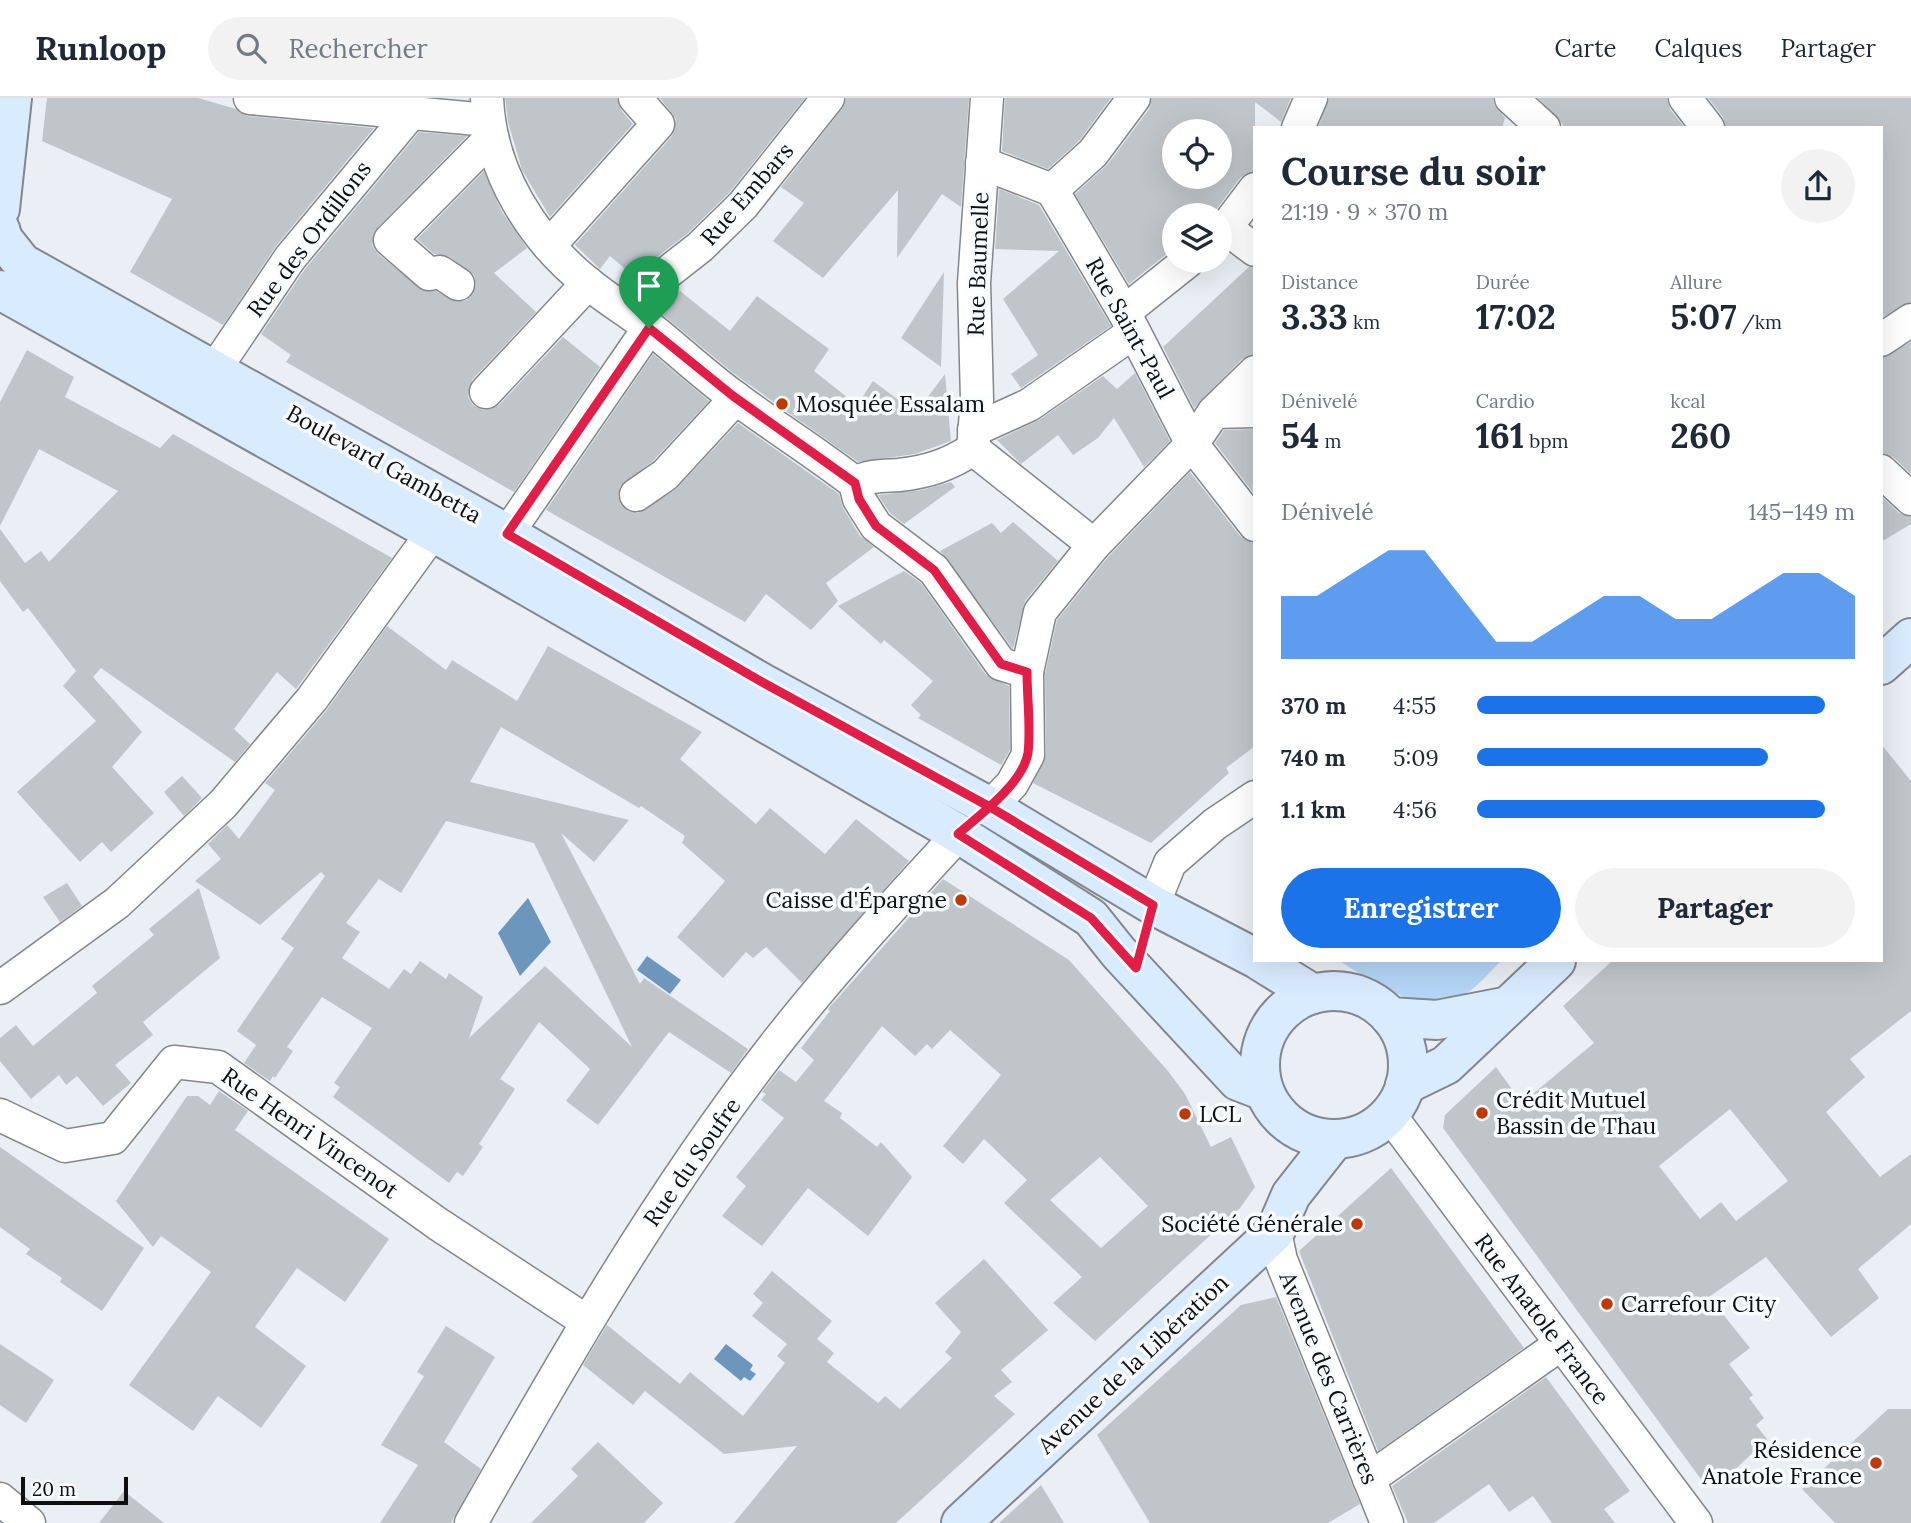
<!DOCTYPE html>
<html lang="fr">
<head>
<meta charset="utf-8">
<style>
  :root { --surface:#fff; --page:#f2f2f3; --text:#1f2937; --muted:#747a83; --line:#e0e1e3; --accent:#1a73e8 }
  body { margin:0; font-family:Lora,serif; background:var(--page); color:var(--text); height:100vh; display:flex; flex-direction:column; font-size:26px; white-space:nowrap }
  * { box-sizing:border-box; margin:0 }
  p { font-size:23px; color:var(--muted) }
  .icon { flex:none; width:38px; height:38px; fill:none; stroke:currentColor; stroke-width:2; stroke-linecap:round; stroke-linejoin:round }
  .map { position:relative; flex:1; overflow:hidden }
  .panel { position:absolute; left:1253px; top:28px; width:630px; height:836px; display:flex; flex-direction:column; background:var(--surface); border-radius:0px; box-shadow:0 7px 28px #0002 }
  .panel>* { flex:none }
  .tools { position:absolute; left:1162px; top:21px; display:grid; gap:14px }
  .tools a { display:grid; place-items:center; width:70px; height:70px; border-radius:50%; background:var(--surface); box-shadow:0 7px 28px #0002; font-size:35px }
  .scale { position:absolute; left:21px; bottom:18px; width:107px; box-sizing:border-box; padding-left:7px; border:4px solid #0e0f11; border-top:0; font-size:19px; line-height:24px; white-space:nowrap; color:#0e0f11; -webkit-text-stroke:5px #f8fcff; paint-order:stroke }
  .pin { position:absolute; display:grid; place-items:center; width:60px; height:60px; color:#fff; margin:-72px -30px; border-radius:50% 50% 50% 0; rotate:-45deg; box-shadow:0 0 7px #0007 }
  .pin .icon { rotate:45deg }
  .round { display:grid; place-items:center; flex:none; width:74px; height:74px; border-radius:37px; background:var(--page) }
  .head { display:flex; align-items:center; justify-content:space-between; height:119px; padding:0 28px }
  h1 { font-size:38px; font-weight:700; line-height:52px }
  .stats { display:grid; grid-template-columns:repeat(3,1fr); gap:10px; height:119px; padding:7px 28px }
  .stats div { display:grid; align-content:center }
  .stats b { font-size:35px; font-weight:700 }
  .stats small { font-size:19px; font-weight:400 }
  .stats p { font-size:19px }
  .chart { height:196px; padding:14px 28px }
  .chart p { display:flex; justify-content:space-between }
  .chart svg { width:100%; height:126px; margin-top:7px; fill:var(--accent); opacity:.7 }
  .button { display:flex; gap:14px; margin-top:auto; padding:14px 28px }
  .button a { flex:1; height:80px; border-radius:42px; background:var(--accent); color:#fff; font-size:28px; font-weight:700; line-height:80px; text-align:center }
  .button a+a { background:var(--page); color:var(--text) }
  ul { padding:0 28px; list-style:none; font-size:23px }
  li { display:grid; grid-template-columns:112px 84px 1fr; align-items:center; height:52px }
  li i { height:18px; border-radius:9px; background:var(--accent) }
  header { display:flex; align-items:center; gap:42px; box-sizing:border-box; height:98px; padding:0 35px; background:var(--surface); border-bottom:2px solid var(--line) }
  header strong { font-size:33px }
  nav { display:flex; gap:38px; margin-inline-start:auto; font-size:24px }
  .search { width:490px; height:63px; background:var(--page); display:flex; align-items:center; gap:18px; box-sizing:border-box; padding:0 24px; border-radius:38px; color:var(--muted); font-size:26px }
  .map>svg:first-child { display:block }
</style>
</head>
<body>
<header>
<strong>Runloop</strong>
<div class="search"><svg class="icon" aria-label="search" viewBox="0 0 24 24"><circle cx="10" cy="10" r="6"/><path d="M15 15l6 6"/></svg>Rechercher</div>
<nav><a>Carte</a><a>Calques</a><a>Partager</a></nav>
</header>
<div class="map">
<svg width="1911" height="1425" viewBox="0 0 1911 1425">
  <rect width="100%" height="100%" fill="#e9eff4"/>
  <!-- green -->
  <path fill="#b4d5f6" d="M 1339,863 L 1501,863 C 1490,873 1478,889 1465,896 C 1418,919 1378,886 1339,863 Z"/>
  <!-- water -->
  <g fill="#6d96bd">
    <polygon points="528,800 551,844 520,878 498,835"/>
    <polygon points="647,858 681,882 670,896 637,872"/>
    <polygon points="726,1246 753,1267 750,1272 756,1276 750,1283 744,1279 741,1283 714,1261"/>
  </g>
  <!-- building -->
  <g fill="#c0c5ca" fill-rule="evenodd">
    <polygon points="47,0 198,0 236,11 248,18 374,30 276,148 223,227 130,174 172,101 42,43"/>
    <polygon points="505,0 617,0 621,12 633,26 550,119 522,72 508,24"/>
    <polygon points="660,0 805,0 729,95 688,135 651,164 638,182 610,158 600,171 575,147 672,38 676,21"/>
    <polygon points="846,0 969,0 961,109 942,96 897,160 898,92 823,180 773,143 804,105 781,89 842,11"/>
    <polygon points="1005,0 1111,0 1079,43 1048,71 1002,53"/>
    <path d="M 1152,0 L 1291,0 L 1281,24 L 1255,4 L 1255,73 L 1241,79 L 1212,117 L 1174,117 L 1174,150 L 1129,186 L 1075,96 L 1108,66 L 1149,11 ZM 1174,33 L 1220,33 L 1220,79 L 1174,79 Z"/>
    <polygon points="1329,0 1493,0 1494,6 1505,20 1502,30 1318,30"/>
    <polygon points="1538,0 1667,0 1670,11 1685,30 1566,30"/>
    <polygon points="1708,0 1911,0 1911,204 1881,220 1881,30 1726,30 1723,19"/>
    <polygon points="419,34 467,38 377,130 372,147 378,156 424,193 436,193 456,204 467,202 476,188 474,177 450,159 434,156 417,141 484,73 502,114 527,150 494,175 536,214 472,282 468,299 473,307 483,312 499,307 563,239 600,269 514,394 286,264 291,257 261,236 305,171"/>
    <polygon points="999,91 1039,107 1111,228 1021,290 1011,276 1038,257 1003,201 1059,153 995,151"/>
    <polygon points="1249,169 1255,170 1255,256 1242,261 1194,310 1163,249"/>
    <polygon points="944,174 941,269 901,240"/>
    <polygon points="680,193 730,233 757,198 829,251 814,273 857,307 873,283 916,315 945,276 951,343 915,356 858,364 733,275 663,217"/>
    <polygon points="1911,244 1911,376 1893,359 1881,355 1881,260"/>
    <polygon points="27,252 74,279 65,299 160,350 173,336 392,460 296,591 277,574 234,631 250,646 235,664 101,570 93,579 142,634 112,669 154,715 111,754 102,744 80,764 17,694 96,623 63,588 76,573 28,510 23,514 0,483 0,431 25,465 41,453 49,464 118,393 39,351 0,428 0,304"/>
    <polygon points="653,256 709,303 653,363 620,389 618,398 621,407 628,413 638,415 675,392 738,325 839,396 843,410 860,438 874,449 826,485 838,503 811,532 766,496 745,524 546,412"/>
    <polygon points="1135,275 1170,343 1144,369 1114,320 1098,340 1073,357 1058,337 1021,366 997,342 1039,322 1103,278 1117,291"/>
    <polygon points="1255,331 1255,397 1215,345 1224,332"/>
    <polygon points="1190,374 1240,438 1255,445 1255,648 1226,670 1229,675 1151,745 1033,685 1046,657 1045,576 1057,522 1108,459"/>
    <polygon points="951,384 955,389 904,426 890,415 878,397 922,392"/>
    <polygon points="1881,398 1899,415 1911,419 1911,426 1881,444"/>
    <polygon points="1013,424 1058,463 1025,503 1013,551 940,453 992,425 1001,435"/>
    <polygon points="904,473 921,485 986,577 1009,588 1010,652 1001,667 918,620 921,617 911,607 933,583 884,542 881,546 838,508"/>
    <path d="M 387,528 L 446,572 L 452,562 L 517,603 L 548,548 L 702,634 L 680,661 L 756,726 L 770,710 L 825,756 L 856,721 L 909,763 L 802,885 L 766,849 L 753,860 L 746,854 L 723,880 L 677,839 L 725,783 L 682,745 L 685,738 L 641,708 L 639,710 L 501,629 L 470,684 L 629,722 L 594,764 L 561,735 L 640,886 L 644,880 L 748,951 L 731,975 L 669,934 L 598,1027 L 566,1003 L 590,971 L 539,924 L 500,981 L 515,991 L 479,1046 L 483,1049 L 463,1078 L 457,1074 L 449,1085 L 333,999 L 340,989 L 334,985 L 372,930 L 322,899 L 287,949 L 293,953 L 275,980 L 273,978 L 270,983 L 244,965 L 256,947 L 237,933 L 294,850 L 281,841 L 325,778 L 321,774 L 260,827 L 195,783 L 221,761 L 208,746 L 227,727 L 239,741 L 275,692 L 265,685 L 326,613 ZM 446,723 L 534,745 L 632,949 L 545,868 L 469,940 L 483,899 L 449,875 L 446,881 L 420,863 L 411,876 L 404,871 L 389,891 L 342,860 L 360,834 L 346,825 L 379,781 L 401,795 Z"/>
    <path d="M 1881,646 L 1911,683 L 1911,913 L 1850,961 L 1865,979 L 1826,1014 L 1880,1079 L 1911,1056 L 1911,1126 L 1858,1171 L 1879,1200 L 1831,1239 L 1766,1159 L 1709,1199 L 1750,1250 L 1729,1266 L 1753,1297 L 1749,1300 L 1764,1320 L 1756,1327 L 1767,1341 L 1718,1388 L 1706,1388 L 1443,1030 L 1445,1017 L 1496,969 L 1522,1005 L 1594,945 L 1563,908 L 1612,863 L 1881,863 ZM 1730,1011 L 1788,1083 L 1736,1123 L 1721,1104 L 1700,1121 L 1659,1068 Z"/>
    <polygon points="182,678 202,700 184,718 164,694"/>
    <path d="M 943,781 L 1069,862 L 1168,973 L 1185,996 L 1211,1049 L 1231,1039 L 1255,1089 L 1240,1110 L 1095,1243 L 1053,1205 L 1082,1179 L 1004,1105 L 1027,1082 L 984,1041 L 963,1066 L 943,1048 L 1001,977 L 950,932 L 932,951 L 927,946 L 915,958 L 882,928 L 824,1003 L 842,1015 L 840,1020 L 877,1049 L 881,1044 L 912,1079 L 868,1138 L 808,1090 L 762,1148 L 722,1118 L 746,1088 L 736,1079 L 784,1020 L 761,1002 L 766,996 L 762,994 L 779,972 L 796,984 L 814,962 L 801,950 L 830,913 L 828,911 ZM 1100,1059 L 1148,1108 L 1101,1150 L 1050,1102 Z"/>
    <polygon points="67,785 82,808 60,824 43,799"/>
    <polygon points="199,790 220,860 143,924 153,937 115,967 131,985 103,1008 77,978 66,987 59,977 31,1001 0,963 0,940 16,927 33,948 97,895 92,888 154,837 149,831"/>
    <polygon points="219,993 248,1013 235,1032 389,1141 345,1204 297,1170 255,1229 306,1268 261,1330 218,1298 193,1333 129,1287 211,1174 161,1138 153,1149 116,1103 187,998 198,998 210,1007"/>
    <polygon points="0,1049 144,1150 102,1213 60,1184 62,1180 26,1156 30,1151 0,1129"/>
    <polygon points="1391,1070 1524,1250 1378,1353 1299,1153"/>
    <polygon points="984,1161 1048,1232 1001,1272 1012,1284 994,1298 1015,1316 896,1425 734,1425 797,1348 724,1356 645,1293 633,1307 583,1267 607,1227 680,1286 690,1274 743,1318 785,1265 777,1258 787,1246 752,1218 763,1205 753,1196 772,1173 832,1223 817,1241 834,1255 827,1264 878,1305 885,1298 900,1311 952,1260 945,1254 961,1234 935,1205"/>
    <polygon points="1276,1199 1360,1406 1328,1425 1150,1425 1097,1337 1241,1207"/>
    <polygon points="446,1228 495,1259 444,1344 481,1371 451,1425 380,1425 418,1367 381,1347 424,1278 417,1274"/>
    <polygon points="0,1246 54,1282 26,1325 0,1307"/>
    <polygon points="1546,1279 1630,1393 1604,1411 1615,1425 1552,1425 1533,1398 1509,1414 1489,1386 1434,1425 1408,1425 1392,1388"/>
    <polygon points="1888,1311 1911,1311 1911,1425 1835,1425 1802,1391"/>
    <polygon points="598,1344 663,1405 644,1425 531,1425 578,1378 571,1371"/>
    <polygon points="1041,1387 1064,1425 999,1425"/>
    <polygon points="124,1393 164,1425 99,1425"/>
  </g>
  <g fill="none" stroke-linecap="round" stroke-linejoin="round">
    <!-- street casing -->
    <g stroke="#82878c" stroke-width="35">
      <g id="street">
        <polyline points="250,0 488,22"/>
        <path d="M 487,0 C 490,74 532,141 589,186 C 609,202 630,215 650,230 C 678,252 704,277 733,298 C 773,328 815,354 855,385 L 859,401 L 876,428 L 934,472 L 1001,566 L 1027,574"/>
        <polyline points="1511,0 1544,30"/>
        <polyline points="1685,0 1708,30"/>
        <polyline points="1298,30 1311,0"/>
        <polyline points="982,65 1052,92 1124,214 1192,346 1255,427"/>
        <polyline points="1052,92 1093,55 1134,0"/>
        <polyline points="1227,131 1255,152"/>
        <polyline points="1220,137 1255,91"/>
        <polyline points="549,148 658,26 635,0"/>
        <polyline points="458,186 440,174 429,176 390,142 492,39"/>
        <polyline points="1124,214 1188,163"/>
        <polyline points="634,218 663,178 700,149 743,107 828,0"/>
        <polyline points="1881,242 1911,222"/>
        <polyline points="215,271 290,160 410,16"/>
        <polyline points="486,294 588,185"/>
        <polyline points="1214,314 1255,274"/>
        <polyline points="974,332 1029,307 1134,234"/>
        <polyline points="973,351 977,302 974,185 987,0"/>
        <polyline points="973,351 1094,447"/>
        <polyline points="1881,373 1911,401"/>
        <path d="M 855,385 C 869,377 883,378 899,377 C 927,374 949,367 973,351"/>
        <polyline points="636,397 665,377 736,300"/>
        <polyline points="507,436 649,230"/>
        <polyline points="990,709 1012,686 1028,657 1027,574 1040,514 1094,447 1192,346 1214,314 1255,313"/>
        <polyline points="1153,807 1170,765 1215,726 1255,699"/>
        <polyline points="0,890 117,805 223,706 312,601 433,434"/>
        <polyline points="1389,1016 1696,1425"/>
        <polyline points="0,1017 65,1048 113,1040 174,964 218,969 438,1126 586,1223"/>
        <polyline points="1275,1134 1281,1162 1387,1425"/>
        <polyline points="1369,1381 1561,1246"/>
        <polyline points="0,1401 29,1425"/>
        <path d="M 471,1425 C 564,1261 658,1097 774,948 C 832,874 895,805 959,736"/>
      </g>
    </g>
    <!-- secondary casing -->
    <g stroke="#82878c" stroke-width="42">
      <g id="secondary">
        <polyline points="0,111 12,0"/>
        <polyline points="0,131 3,141 22,165 507,436 762,585 990,709 1153,807 1255,860"/>
        <polyline points="0,192 433,434 959,736 1091,820 1119,855 1238,983 1264,993"/>
        <polyline points="1881,567 1911,540"/>
        <polyline points="1260,863 1313,896"/>
        <circle cx="1334" cy="967" r="74"/>
        <polyline points="1390,919 1437,922 1504,909"/>
        <polyline points="1405,987 1446,967 1556,863"/>
        <polyline points="961,1425 1275,1134 1291,1097 1335,1041"/>
      </g>
    </g>
    <!-- street -->
    <use href="#street" stroke="#fff" stroke-width="32"/>
    <!-- secondary -->
    <use href="#secondary" stroke="#d9ecfe" stroke-width="38"/>
  </g>
  <g fill="none" stroke-linecap="round" stroke-linejoin="round">
    <!-- route casing -->
    <g stroke="#fff" stroke-width="14">
      <path id="route" d="M 649,230 L 733,298 L 855,385 L 859,401 L 876,428 L 934,472 L 1001,566 L 1027,574 C 1027,600 1031,629 1028,655 C 1023,685 980,717 958,736 L 1091,820 L 1136,870 L 1153,807 L 990,709 L 762,584 L 507,436 L 649,230"/>
    </g>
    <!-- route -->
    <use href="#route" stroke="#e11d48" stroke-width="9"/>
  </g>
  <!-- markers -->
  <g fill="#c13900" stroke="#f8fcff" stroke-width="2.5">
    <circle cx="782" cy="306" r="7"/>
    <circle cx="961" cy="802" r="7"/>
    <circle cx="1482" cy="1015" r="7"/>
    <circle cx="1185" cy="1016" r="7"/>
    <circle cx="1357" cy="1126" r="7"/>
    <circle cx="1607" cy="1206" r="7"/>
    <circle cx="1876" cy="1365" r="7"/>
  </g>
  <g text-anchor="middle" stroke-width="7" stroke-linejoin="round" paint-order="stroke">
    <!-- street labels -->
    <g font-size="23" fill="#0e0f11" stroke="#f8fcff">
      <text transform="translate(747 96) rotate(-49)" y="8">Rue Embars</text>
      <text transform="translate(309 141) rotate(-53)" y="8">Rue des Ordillons</text>
      <text transform="translate(978 166) rotate(-88)" y="8">Rue Baumelle</text>
      <text transform="translate(1130 230) rotate(61)" y="8">Rue Saint-Paul</text>
      <text transform="translate(384 366) rotate(29)" y="8">Boulevard Gambetta</text>
      <text transform="translate(310 1035) rotate(35)" y="8">Rue Henri Vincenot</text>
      <text transform="translate(692 1064) rotate(-55)" y="8">Rue du Soufre</text>
      <text transform="translate(1542 1221) rotate(53)" y="8">Rue Anatole France</text>
      <text transform="translate(1133 1266) rotate(-43)" y="8">Avenue de la Libération</text>
      <text transform="translate(1329 1280) rotate(68)" y="8">Avenue des Carrières</text>
    </g>
    <!-- poi labels -->
    <g font-size="23" fill="#0e0f11" stroke="#f8fcff" text-anchor="start">
      <text x="796" y="314">Mosquée Essalam</text>
      <text x="947" y="810" text-anchor="end">Caisse d'Épargne</text>
      <text x="1496" y="1010">Crédit Mutuel<tspan x="1496" dy="26">Bassin de Thau</tspan></text>
      <text x="1199" y="1024">LCL</text>
      <text x="1343" y="1134" text-anchor="end">Société Générale</text>
      <text x="1621" y="1214">Carrefour City</text>
      <text x="1862" y="1360" text-anchor="end">Résidence<tspan x="1862" dy="26">Anatole France</tspan></text>
    </g>
  </g>
</svg>
<div class="tools">
<a><svg class="icon" aria-label="locate" viewBox="0 0 24 24"><circle cx="12" cy="12" r="6"/><path d="M12 2v4M12 18v4M2 12h4M18 12h4"/></svg></a>
<a><svg class="icon" aria-label="layers" viewBox="0 0 24 24"><path d="M12 4l9 5-9 5-9-5zM3 14l9 5 9-5"/></svg></a>
</div>
<div class="scale">20 m</div>
<div class="pin" style="left:649px;top:230px;background:#1e9e55"><svg class="icon" aria-label="arrive" viewBox="0 0 24 24"><path d="M6 21V4h12l-3 4 3 4H6"/></svg></div>
<section class="panel">
<div class="head"><div><h1>Course du soir</h1><p>21:19 · 9 × 370 m</p></div><a class="round"><svg class="icon" aria-label="share" viewBox="0 0 24 24"><path d="M12 15V3M7 8l5-5 5 5M5 13v7h14v-7"/></svg></a></div>
<div class="stats">
<div><p>Distance</p><b>3.33<small> km</small></b></div>
<div><p>Durée</p><b>17:02</b></div>
<div><p>Allure</p><b>5:07<small> /km</small></b></div>
</div>
<div class="stats">
<div><p>Dénivelé</p><b>54<small> m</small></b></div>
<div><p>Cardio</p><b>161<small> bpm</small></b></div>
<div><p>kcal</p><b>260</b></div>
</div>
<div class="chart"><p><span>Dénivelé</span>145–149 m</p>
<svg viewBox="0 0 160 44" preserveAspectRatio="none"><path d="M0 44V22L10 22L20 14L30 6L40 6L50 22L60 38L70 38L80 30L90 22L100 22L110 30L120 30L130 22L140 14L150 14L160 22V44z"/></svg>
</div>
<ul>
<li><b>370 m</b>4:55<i style="width:92%"></i></li>
<li><b>740 m</b>5:09<i style="width:77%"></i></li>
<li><b>1.1 km</b>4:56<i style="width:92%"></i></li>
</ul>
<div class="button"><a>Enregistrer</a><a>Partager</a></div>
</section>
</div>
</body>
</html>
